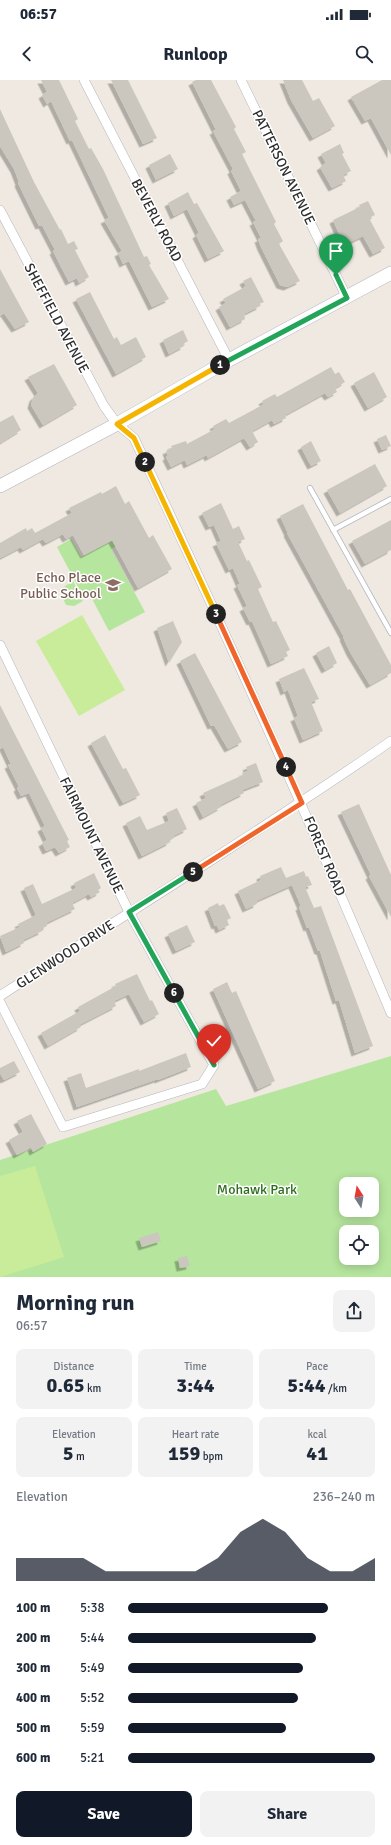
<!DOCTYPE html>
<html lang="en">
<head>
<meta charset="utf-8">
<style>
  :root { --surface:#fff; --page:#f2f2f3; --text:#1f2937; --muted:#747a83; --accent:#111827 }
  body { margin:0; font-family:Signika,sans-serif; background:var(--page); color:var(--text); height:100vh; display:flex; flex-direction:column; font-size:15px; white-space:nowrap }
  * { box-sizing:border-box; margin:0 }
  p { font-size:13px; color:var(--muted) }
  .icon { flex:none; width:22px; height:22px; fill:none; stroke:currentColor; stroke-width:2; stroke-linecap:round; stroke-linejoin:round }
  .map { position:relative; height:1197px; overflow:hidden }
  .side { display:flex; flex-direction:column; background:var(--surface); flex:1 }
  .side>* { flex:none }
  .needle { width:26px; rotate:349deg }
  .buttons { position:absolute; left:339px; top:1097px; display:grid; gap:8px }
  .buttons a { display:grid; place-items:center; width:40px; height:40px; border-radius:8px; background:var(--surface); box-shadow:0 2px 10px #0003; font-size:20px }
  .pin { position:absolute; display:grid; place-items:center; width:34px; height:34px; color:#fff; margin:-41px -17px; border-radius:50% 50% 50% 0; rotate:-45deg; box-shadow:0 0 4px #0007 }
  .pin .icon { rotate:45deg }
  .km { position:absolute; width:20px; height:20px; margin:-10px; border-radius:50%; background:#222; color:#fff; font-size:11px; line-height:20px; text-align:center }
  .round { display:grid; place-items:center; flex:none; width:42px; height:42px; border-radius:8px; background:var(--page) }
  .headline { display:flex; align-items:center; justify-content:space-between; height:68px; padding:0 16px }
  h1 { font-size:22px; font-weight:700; line-height:30px }
  .stats { display:grid; grid-template-columns:repeat(3,1fr); gap:6px; height:68px; padding:4px 16px }
  .stats div { display:grid; align-content:center; border-radius:8px; background:var(--page); text-align:center }
  .stats b { font-size:20px; font-weight:700 }
  .stats small { font-size:11px; font-weight:400 }
  .stats p { font-size:11px }
  .chart { height:112px; padding:8px 16px }
  .chart p { display:flex; justify-content:space-between }
  .chart svg { width:100%; height:72px; margin-top:4px; fill:var(--accent); opacity:.7 }
  .primary-button { display:flex; gap:8px; margin-top:auto; padding:8px 16px }
  .primary-button a { flex:1; height:46px; border-radius:8px; background:var(--accent); color:#fff; font-size:16px; font-weight:700; line-height:46px; text-align:center }
  .primary-button a+a { background:var(--page); color:var(--text) }
  ul { padding:0 16px; list-style:none; font-size:13px }
  li { display:grid; grid-template-columns:64px 48px 1fr; align-items:center; height:30px }
  li i { height:10px; border-radius:5px; background:var(--accent) }
  .status { display:flex; justify-content:space-between; align-items:center; height:28px; padding:0 20px; background:var(--surface); direction:ltr }
  .status svg { height:11px; fill:currentColor }
  header { display:flex; justify-content:space-between; align-items:center; height:52px; padding:0 16px; background:var(--surface); font-size:18px; font-weight:700 }
  .map>svg:first-child { display:block }
</style>
</head>
<body>
<div class="status"><b>06:57</b><svg viewBox="0 0 49 12"><path d="M0 12V9h3v3zM5 12V6h3v6zM10 12V3h3v9zM15 12V0h3v12zM26 1h20v11H26zM47 4h2v5h-2z"/></svg></div>
<header><svg class="icon" aria-label="back" viewBox="0 0 24 24"><path d="M15 5l-7 7 7 7"/></svg>Runloop<svg class="icon" aria-label="search" viewBox="0 0 24 24"><circle cx="10" cy="10" r="6"/><path d="M15 15l6 6"/></svg></header>
<div class="map">
<svg width="391" height="1197" viewBox="0 0 391 1197">
  <defs>
    <filter id="shadow"><feDropShadow dx="-3.5" dy="3.5" stdDeviation="0" flood-color="#0004"/></filter>
  </defs>
  <rect width="100%" height="100%" fill="#efe9e1"/>
  <!-- green -->
  <g fill="#b6e59e" fill-rule="evenodd">
    <polygon points="118,458 121,464 111,469 145,532 109,551 90,515 84,518 57,467 71,459 81,477"/>
    <polygon points="73,501 83,521 74,526 66,525 59,510"/>
    <path d="M 391,976 L 391,1197 L 0,1197 L 0,1080 L 216,1009 L 226,1026 ZM 346,1104 L 372,1104 L 372,1130 L 346,1130 ZM 346,1152 L 372,1152 L 372,1178 L 346,1178 Z"/>
  </g>
  <!-- pitch -->
  <g fill="#c9ec9a">
    <polygon points="82,535 125,610 79,636 36,561"/>
    <polygon points="35,1086 64,1177 0,1197 0,1096"/>
  </g>
  <!-- building -->
  <g fill="#cbc7bf" filter="url(#shadow)">
    <polygon points="41,0 59,0 78,39 75,41 89,69 91,68 103,89 144,177 147,176 151,184 149,185 169,219 152,227 129,181 123,184 118,173 122,171 104,140 109,138 72,60 70,61 51,21 47,24 42,15 47,12"/>
    <polygon points="111,0 128,0 157,58 143,64"/>
    <polygon points="196,0 211,0 236,47 234,49 246,72 242,74 276,142 274,144 283,161 279,164 300,201 287,207 280,205 261,167 258,159 261,158 253,142 256,141 245,120 234,125 230,117 241,111 231,91 233,89 213,51 216,50 192,2"/>
    <polygon points="283,0 302,0 313,21 319,18 335,46 313,58 291,20"/>
    <polygon points="382,0 391,0 391,75 371,38 365,41 351,17"/>
    <polygon points="0,29 34,102 60,150 61,149 68,164 74,161 78,169 75,170 89,197 79,203 77,198 69,202 53,171 55,170 42,145 39,146 18,103 19,102 14,89 0,66"/>
    <polygon points="340,64 344,73 342,74 351,91 343,95 346,101 332,108 320,87 326,83 321,74"/>
    <polygon points="170,74 178,89 156,100 149,85"/>
    <polygon points="188,112 194,124 197,123 224,171 208,179 196,155 199,153 187,129 174,136 168,123"/>
    <polygon points="368,121 375,135 369,138 385,168 373,174 363,156 344,165 333,140 360,127 359,125"/>
    <polygon points="0,189 29,242 15,249 4,233 0,236"/>
    <polygon points="251,197 264,222 259,224 260,226 244,234 245,239 230,247 219,227 226,223 223,219 243,208 246,206 243,201"/>
    <polygon points="90,212 114,259 117,257 121,265 136,257 146,277 116,294 76,219"/>
    <polygon points="183,250 188,261 183,264 184,266 169,274 163,260"/>
    <polygon points="54,284 77,325 43,345 31,325 33,318 38,313 28,297"/>
    <polygon points="331,287 335,294 339,292 345,302 335,308 337,312 328,317 325,313 285,335 286,338 274,344 272,340 252,351 258,362 250,367 244,358 208,378 207,375 187,385 185,380 171,387 166,377 168,376 166,371 172,368 171,366 186,361 187,364 215,349 213,346 226,339 229,343 264,324 262,321 275,314 277,317"/>
    <polygon points="374,292 387,317 368,328 354,303"/>
    <polygon points="13,335 21,350 0,363 0,342"/>
    <polygon points="386,355 391,366 382,370 377,359"/>
    <polygon points="311,361 321,381 311,386 301,367"/>
    <polygon points="375,384 387,406 340,433 327,410"/>
    <polygon points="116,406 125,424 129,421 149,458 153,455 172,489 138,508 112,460 84,475 73,455 66,459 63,454 46,463 43,459 23,470 21,467 0,478 0,463 26,448 27,451 32,448 35,453 72,433 69,428 101,412 102,414"/>
    <polygon points="221,423 233,449 239,446 245,459 238,462 247,481 249,480 262,507 258,509 273,542 276,541 290,570 286,572 288,576 271,584 252,541 250,542 243,528 247,526 237,505 240,504 233,488 229,490 216,463 221,461 214,445 209,447 202,433"/>
    <polygon points="303,424 348,510 350,509 391,585 391,593 370,605 350,572 343,557 344,557 287,453 288,453 280,436"/>
    <polygon points="391,440 391,470 365,484 352,461"/>
    <polygon points="173,541 182,562 169,583 157,548"/>
    <polygon points="329,566 337,583 325,590 316,573"/>
    <polygon points="195,573 242,662 228,669 214,645 211,646 180,581"/>
    <polygon points="304,588 319,619 311,622 323,651 303,660 294,638 298,636 288,610 284,612 279,599"/>
    <polygon points="0,625 69,760 67,761 70,767 59,773 55,767 46,771 42,763 47,760 41,748 45,746 29,713 21,716 17,708 19,707 8,685 11,684 3,667 0,669"/>
    <polygon points="105,655 123,689 126,688 140,715 123,723 91,663"/>
    <polygon points="256,683 263,702 242,710 244,713 220,725 221,727 203,737 196,723 206,718 203,713 243,695 242,693 248,691 246,687"/>
    <polygon points="359,724 391,795 391,837 369,796 371,795 341,732"/>
    <polygon points="177,728 187,749 173,756 174,758 169,761 170,762 142,776 126,743 140,736 147,750 169,741 166,733"/>
    <polygon points="281,787 286,798 304,791 306,797 308,796 312,805 305,807 314,828 321,826 373,966 355,973 339,920 336,921 320,871 318,871 309,847 307,848 299,827 301,826 292,805 256,821 257,824 246,829 238,811 261,800 260,796"/>
    <polygon points="94,793 101,808 98,810 100,812 91,817 89,814 72,823 75,829 46,843 47,846 41,849 42,851 23,860 24,863 6,872 0,856 20,847 18,844 36,835 24,808 33,804 42,824 76,808 74,803"/>
    <polygon points="218,823 219,826 224,824 231,838 227,840 229,845 219,850 217,845 215,846 208,828"/>
    <polygon points="187,845 195,862 176,871 168,854"/>
    <polygon points="137,894 150,921 152,920 159,934 144,942 129,914 114,921 116,926 79,945 81,947 48,966 41,953 80,931 78,927 116,906 115,904"/>
    <polygon points="227,902 232,913 236,911 275,1001 258,1009 213,909"/>
    <polygon points="186,973 191,987 158,1000 158,999 77,1027 67,998 81,993 86,1008 139,989 139,991"/>
    <polygon points="14,981 20,992 4,1000 0,993 0,988"/>
    <polygon points="31,1034 47,1064 33,1072 31,1067 17,1075 9,1060 23,1052 17,1041"/>
    <polygon points="158,1152 161,1161 142,1167 139,1158"/>
    <polygon points="187,1176 190,1186 180,1188 178,1178"/>
  </g>
  <g fill="none" stroke-linecap="round" stroke-linejoin="round">
    <!-- lane casing -->
    <g stroke="#b4b7c1" stroke-width="6">
      <g id="lane">
        <polyline points="310,408 391,553"/>
        <polyline points="333,450 391,419"/>
      </g>
    </g>
    <!-- street casing -->
    <g stroke="#b4b7c1" stroke-width="10">
      <g id="street">
        <polyline points="84,0 229,280"/>
        <polyline points="241,0 347,218"/>
        <path d="M 0,130 L 104,326 L 117,344 L 134,358 C 224,548 309,739 391,933"/>
        <polyline points="0,565 129,832 214,985 202,1004 63,1047 0,922"/>
        <path d="M 0,916 C 130,831 263,750 391,661"/>
      </g>
    </g>
    <!-- secondary casing -->
    <g stroke="#b4b7c1" stroke-width="14">
      <polyline id="secondary" points="0,406 117,344 229,280 391,193"/>
    </g>
    <!-- lane -->
    <use href="#lane" stroke="#fff" stroke-width="4.5"/>
    <!-- street -->
    <use href="#street" stroke="#fff" stroke-width="9"/>
    <!-- secondary -->
    <use href="#secondary" stroke="#fff" stroke-width="13"/>
  </g>
  <g fill="none" stroke-linecap="round" stroke-linejoin="round">
    <!-- split-1 casing -->
    <g stroke="#fff" stroke-width="8">
      <polyline id="split-1" points="220,285 347,218 336,195"/>
    </g>
    <!-- split-2 casing -->
    <g stroke="#fff" stroke-width="8">
      <polyline id="split-2" points="145,382 134,358 117,344 220,285"/>
    </g>
    <!-- split-3 casing -->
    <g stroke="#fff" stroke-width="8">
      <polyline id="split-3" points="145,382 216,534"/>
    </g>
    <!-- split-4 casing -->
    <g stroke="#fff" stroke-width="8">
      <polyline id="split-4" points="216,534 286,687"/>
    </g>
    <!-- split-5 casing -->
    <g stroke="#fff" stroke-width="8">
      <polyline id="split-5" points="193,792 302,723 286,687"/>
    </g>
    <!-- split-6 casing -->
    <g stroke="#fff" stroke-width="8">
      <polyline id="split-6" points="174,913 129,832 193,792"/>
    </g>
    <!-- split-7 casing -->
    <g stroke="#fff" stroke-width="8">
      <polyline id="split-7" points="174,913 214,985"/>
    </g>
    <!-- split-1 -->
    <use href="#split-1" stroke="#22a559" stroke-width="5"/>
    <!-- split-2 -->
    <use href="#split-2" stroke="#f5b400" stroke-width="5"/>
    <!-- split-3 -->
    <use href="#split-3" stroke="#f5b400" stroke-width="5"/>
    <!-- split-4 -->
    <use href="#split-4" stroke="#f0652b" stroke-width="5"/>
    <!-- split-5 -->
    <use href="#split-5" stroke="#f0652b" stroke-width="5"/>
    <!-- split-6 -->
    <use href="#split-6" stroke="#22a559" stroke-width="5"/>
    <!-- split-7 -->
    <use href="#split-7" stroke="#22a559" stroke-width="5"/>
  </g>
  <!-- icons -->
  <defs>
    <g id="school-bare" transform="scale(1.2)"><path d="M0-5L7-2L0 1L-7-2ZM-4 1L0 2.5L4 1V4Q0 6-4 4Z" fill="#8d6e63" stroke="#fff" stroke-width="2.5" paint-order="stroke"/></g>
  </defs>
  <g fill-rule="evenodd">
    <use href="#school-bare" x="113" y="505"/>
  </g>
  <g text-anchor="middle" stroke-width="3" stroke-linejoin="round" paint-order="stroke">
    <!-- street labels -->
    <g font-size="14" fill="#2e2e2e" stroke="#fff">
      <text transform="translate(284 87) rotate(64)" y="5">PATTERSON AVENUE</text>
      <text transform="translate(157 140) rotate(62)" y="5">BEVERLY ROAD</text>
      <text transform="translate(57 238) rotate(62)" y="5">SHEFFIELD AVENUE</text>
      <text transform="translate(92 755) rotate(64)" y="5">FAIRMOUNT AVENUE</text>
      <text transform="translate(325 776) rotate(67)" y="5">FOREST ROAD</text>
      <text transform="translate(65 874) rotate(-33)" y="5">GLENWOOD DRIVE</text>
    </g>
    <!-- education labels -->
    <g font-size="14" fill="#785e54" stroke="#fff" text-anchor="end">
      <text x="101" y="502">Echo Place<tspan x="101" dy="16">Public School</tspan></text>
    </g>
    <!-- park labels -->
    <g font-size="14" fill="#2c6e1b" stroke="#fff">
      <text x="257" y="1114">Mohawk Park</text>
    </g>
  </g>
</svg>
<div class="buttons">
<a><svg class="needle" viewBox="-14 -14 28 28"><path d="M0-13l5 13h-10z" fill="#e53935"/><path d="M0 13l5-13h-10z" fill="#747a83"/></svg></a>
<a><svg class="icon" aria-label="locate" viewBox="0 0 24 24"><circle cx="12" cy="12" r="6"/><path d="M12 2v4M12 18v4M2 12h4M18 12h4"/></svg></a>
</div>
<div class="pin" style="left:336px;top:195px;background:#1e9e55"><svg class="icon" aria-label="arrive" viewBox="0 0 24 24"><path d="M6 21V4h12l-3 4 3 4H6"/></svg></div>
<div class="pin" style="left:214px;top:985px;background:#d93025"><svg class="icon" aria-label="check" viewBox="0 0 24 24"><path d="M5 12l5 5 9-10"/></svg></div>
<b class="km" style="left:220px;top:285px">1</b>
<b class="km" style="left:145px;top:382px">2</b>
<b class="km" style="left:216px;top:534px">3</b>
<b class="km" style="left:286px;top:687px">4</b>
<b class="km" style="left:193px;top:792px">5</b>
<b class="km" style="left:174px;top:913px">6</b>
</div>
<section class="side">
<div class="headline"><div><h1>Morning run</h1><p>06:57</p></div><a class="round"><svg class="icon" aria-label="share" viewBox="0 0 24 24"><path d="M12 15V3M7 8l5-5 5 5M5 13v7h14v-7"/></svg></a></div>
<div class="stats">
<div><p>Distance</p><b>0.65<small> km</small></b></div>
<div><p>Time</p><b>3:44</b></div>
<div><p>Pace</p><b>5:44<small> /km</small></b></div>
</div>
<div class="stats">
<div><p>Elevation</p><b>5<small> m</small></b></div>
<div><p>Heart rate</p><b>159<small> bpm</small></b></div>
<div><p>kcal</p><b>41</b></div>
</div>
<div class="chart"><p><span>Elevation</span>236–240 m</p>
<svg viewBox="0 0 160 44" preserveAspectRatio="none"><path d="M0 44V30L10 30L20 30L30 30L40 38L50 38L60 38L70 38L80 38L90 30L100 14L110 6L120 14L130 30L140 38L150 38L160 30V44z"/></svg>
</div>
<ul>
<li><b>100 m</b>5:38<i style="width:81%"></i></li>
<li><b>200 m</b>5:44<i style="width:76%"></i></li>
<li><b>300 m</b>5:49<i style="width:71%"></i></li>
<li><b>400 m</b>5:52<i style="width:69%"></i></li>
<li><b>500 m</b>5:59<i style="width:64%"></i></li>
<li><b>600 m</b>5:21<i style="width:100%"></i></li>
</ul>
<div class="primary-button"><a>Save</a><a>Share</a></div>
</section>
</body>
</html>
